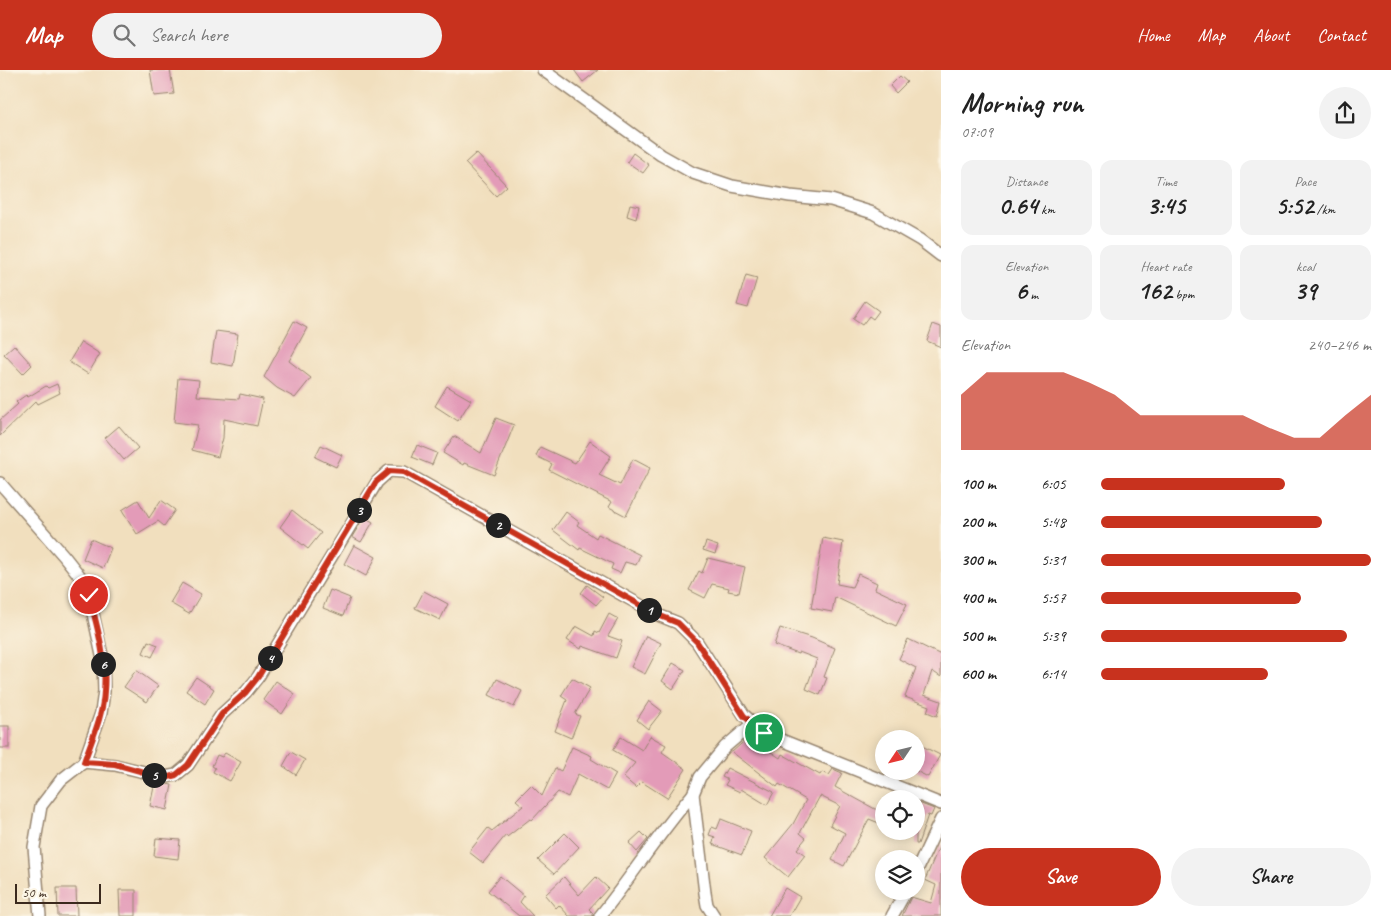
<!DOCTYPE html>
<html lang="en">
<head>
<meta charset="utf-8">
<style>
  :root { --surface:#fff; --page:#f2f2f2; --text:#222; --muted:#767676; --accent:#c8321e }
  body { margin:0; font-family:Caveat,sans-serif; background:var(--page); color:var(--text); height:100vh; display:flex; flex-direction:column; font-size:19px; white-space:nowrap }
  * { box-sizing:border-box; margin:0 }
  p { font-size:16px; color:var(--muted) }
  .icon { flex:none; width:28px; height:28px; fill:none; stroke:currentColor; stroke-width:2; stroke-linecap:round; stroke-linejoin:round }
  .map { position:relative; flex:1; overflow:hidden }
  .side { display:flex; flex-direction:column; background:var(--surface); width:450px }
  .side>* { flex:none }
  .needle { width:32px; rotate:235deg }
  .buttons { position:absolute; left:875px; top:660px; display:grid; gap:10px }
  .buttons a { display:grid; place-items:center; width:50px; height:50px; border-radius:50%; background:var(--surface); box-shadow:0 2px 12px #0003; font-size:25px }
  .scale { position:absolute; left:15px; bottom:12px; width:86px; box-sizing:border-box; padding-left:5px; border:2px solid #3b2a1e; border-top:0; font-size:14px; line-height:18px; white-space:nowrap; color:#3b2a1e; -webkit-text-stroke:4px #fcf5e5; paint-order:stroke }
  .pin { position:absolute; display:grid; place-items:center; width:42px; height:42px; color:#fff; margin:-21px; border:2px solid #fff; border-radius:50%; box-shadow:0 1px 5px #0007 }
  .km { position:absolute; width:25px; height:25px; margin:-12px; border-radius:50%; background:#222; color:#fff; font-size:14px; line-height:25px; text-align:center }
  .round { display:grid; place-items:center; flex:none; width:52px; height:52px; border-radius:26px; background:var(--page) }
  .head { display:flex; align-items:center; justify-content:space-between; height:85px; padding:0 20px }
  h1 { font-size:28px; font-weight:800; line-height:38px }
  .metrics { display:grid; grid-template-columns:repeat(3,1fr); gap:8px; height:85px; padding:5px 20px }
  .metrics div { display:grid; align-content:center; border-radius:12px; background:var(--page); text-align:center }
  .metrics b { font-size:25px; font-weight:800 }
  .metrics small { font-size:14px; font-weight:400 }
  .metrics p { font-size:14px }
  .chart { height:140px; padding:10px 20px }
  .chart p { display:flex; justify-content:space-between }
  .chart svg { width:100%; height:90px; margin-top:5px; fill:var(--accent); opacity:.7 }
  .cta { display:flex; gap:10px; margin-top:auto; padding:10px 20px }
  .cta a { flex:1; height:58px; border-radius:30px; background:var(--accent); color:#fff; font-size:20px; font-weight:800; line-height:58px; text-align:center }
  .cta a+a { background:var(--page); color:var(--text) }
  ul { padding:0 20px; list-style:none; font-size:16px }
  li { display:grid; grid-template-columns:80px 60px 1fr; align-items:center; height:38px }
  li i { height:12px; border-radius:6px; background:var(--accent) }
  header { display:flex; align-items:center; gap:30px; box-sizing:border-box; height:70px; padding:0 25px; background:var(--accent); color:#fff }
  header strong { font-size:24px }
  nav { display:flex; gap:28px; margin-inline-start:auto; font-size:18px }
  .search { width:350px; height:45px; background:var(--page); display:flex; align-items:center; gap:12px; box-sizing:border-box; padding:0 18px; border-radius:28px; color:var(--muted); font-size:19px }
  main { display:flex; flex:1; min-height:0 }
  .map>svg:first-child { display:block }
</style>
</head>
<body>
<header>
<strong>Map</strong>
<div class="search"><svg class="icon" aria-label="search" viewBox="0 0 24 24"><circle cx="10" cy="10" r="6"/><path d="M15 15l6 6"/></svg>Search here</div>
<nav><a>Home</a><a>Map</a><a>About</a><a>Contact</a></nav>
</header>
<main>
<div class="map">
<svg width="941" height="846" viewBox="0 0 941 846">
  <rect width="100%" height="100%" fill="#fcf5e5"/>
  <filter id="ink" filterUnits="userSpaceOnUse"><feTurbulence type="fractalNoise" baseFrequency=".02" numOctaves="2"/><feDisplacementMap in="SourceGraphic" scale="10" xChannelSelector="R" yChannelSelector="G"/><feConvolveMatrix kernelMatrix="1 2 1 2 8 2 1 2 1" color-interpolation-filters="sRGB"/></filter>
  <filter id="wash" filterUnits="userSpaceOnUse"><feTurbulence type="fractalNoise" baseFrequency=".0096" numOctaves="4" result="noise"/><feDisplacementMap in="SourceGraphic" scale="20" xChannelSelector="R" yChannelSelector="G"/><feGaussianBlur stdDeviation="1.12" result="paint"/><feColorMatrix in="noise" values="0 0 0 0 0 0 0 0 0 0 0 0 0 0 0 0 0 1.4 0 .05"/><feComposite in="paint" operator="in"/></filter>
  <g filter="url(#wash)">
    <rect width="100%" height="100%" fill="#f1dfbe"/>
    <g id="blocks">
      <!-- building -->
      <g fill="#e39bb8">
        <polygon points="150,0 170,0 174,24 154,26"/>
        <polygon points="574,0 598,0 583,12"/>
        <polygon points="900,6 907,12 896,23 890,16"/>
        <polygon points="476,83 507,116 496,126 465,93"/>
        <polygon points="633,83 649,95 643,103 627,92"/>
        <polygon points="630,134 639,136 636,149 627,146"/>
        <polygon points="746,205 757,208 748,238 737,235"/>
        <polygon points="865,231 879,241 873,249 869,246 862,255 853,249"/>
        <polygon points="294,251 307,258 289,291 311,308 295,328 277,318 264,307"/>
        <polygon points="933,254 941,257 941,277 927,271"/>
        <polygon points="216,261 238,264 233,296 211,292"/>
        <polygon points="81,272 100,284 88,304 69,292"/>
        <polygon points="14,275 32,295 23,304 4,284"/>
        <polygon points="178,308 199,310 197,326 239,329 240,324 263,329 257,356 224,349 223,368 218,387 192,380 198,355 174,352"/>
        <polygon points="57,314 60,323 38,334 36,331 0,366 0,350 18,334 16,332 26,325 28,327 46,316 48,318"/>
        <polygon points="447,316 471,330 458,351 435,336"/>
        <polygon points="496,348 514,355 494,405 464,393 463,395 443,383 454,366 481,383"/>
        <polygon points="119,356 138,378 124,390 105,368"/>
        <polygon points="590,371 611,386 599,405 620,415 633,389 650,398 626,446 609,437 612,432 549,400 552,394 536,386 540,377 575,393"/>
        <polygon points="321,375 342,385 336,397 315,387"/>
        <polygon points="417,375 437,383 432,395 412,387"/>
        <polygon points="138,430 149,448 161,430 175,440 164,456 158,451 137,464 122,440"/>
        <polygon points="292,440 321,463 308,479 280,457"/>
        <polygon points="566,442 579,452 577,455 596,468 598,464 640,485 636,495 625,492 620,503 611,499 613,494 580,478 579,480 553,460"/>
        <polygon points="364,447 373,452 361,472 352,467"/>
        <polygon points="823,468 843,472 837,514 852,517 858,504 877,513 875,519 907,534 896,556 835,527 832,542 811,538"/>
        <polygon points="91,469 111,478 103,498 83,489"/>
        <polygon points="706,472 718,476 715,484 703,480"/>
        <polygon points="354,475 376,487 366,506 344,494"/>
        <polygon points="708,488 745,497 739,523 728,521 729,518 712,514 705,528 689,520 699,501 702,503"/>
        <polygon points="182,513 201,524 189,544 170,533"/>
        <polygon points="587,515 603,527 596,535 581,523"/>
        <polygon points="330,520 350,528 343,546 323,538"/>
        <polygon points="424,521 448,534 440,550 415,538"/>
        <polygon points="609,544 618,549 608,566 622,571 616,588 582,576 581,579 567,570 576,556 594,566 595,561 599,563"/>
        <polygon points="780,558 812,568 835,578 824,607 827,608 820,625 806,619 817,589 799,582 798,584 774,575"/>
        <polygon points="646,566 661,573 645,604 631,597"/>
        <polygon points="908,569 941,585 941,607 932,601 924,625 941,631 937,646 927,642 929,636 905,627 916,598 899,589"/>
        <polygon points="148,571 158,575 152,587 143,583"/>
        <polygon points="673,593 685,600 673,619 662,611"/>
        <polygon points="136,600 158,616 147,632 124,617"/>
        <polygon points="196,607 214,619 205,634 186,621"/>
        <polygon points="572,608 590,618 575,644 580,646 571,668 555,661 567,630 561,626"/>
        <polygon points="497,609 522,621 514,637 489,625"/>
        <polygon points="276,611 295,624 282,644 263,630"/>
        <polygon points="649,631 662,641 648,659 637,650"/>
        <rect x="0" y="656" width="9" height="22"/>
        <polygon points="650,666 666,675 662,682 686,699 667,728 642,712 636,718 623,707 635,693 613,680 621,667 642,680"/>
        <polygon points="749,667 780,688 782,684 820,705 822,702 829,705 833,699 842,703 835,717 884,744 884,755 869,749 844,796 832,790 845,763 830,755 840,736 820,726 800,763 806,768 797,779 805,785 788,807 765,788 793,754 806,730 779,714 777,717 732,682"/>
        <polygon points="916,673 940,685 928,707 916,701"/>
        <polygon points="572,677 592,686 591,689 616,704 607,720 578,704 568,727 558,722 532,750 530,749 507,767 506,765 483,793 469,782 488,758 492,761 523,736 516,730 531,715 542,726 555,698 561,701"/>
        <polygon points="291,682 305,690 296,705 283,696"/>
        <polygon points="225,683 241,692 230,711 213,702 215,698 212,696 217,685 222,687"/>
        <polygon points="727,698 774,722 767,735 741,719 740,722 725,715 728,710 722,707"/>
        <polygon points="155,712 172,715 167,740 150,736"/>
        <polygon points="916,732 934,739 931,746 928,745 918,774 916,774"/>
        <polygon points="721,749 751,761 742,785 712,774 715,767 709,765 712,757 717,759"/>
        <polygon points="641,762 648,769 637,782 629,773"/>
        <polygon points="565,763 579,777 554,804 538,790"/>
        <polygon points="156,768 180,770 178,789 154,786"/>
        <polygon points="941,772 941,846 902,846 911,827 931,833 936,815 925,810"/>
        <polygon points="500,806 524,826 520,832 533,846 519,846 488,821"/>
        <polygon points="564,807 579,825 596,807 608,818 589,839 593,843 593,846 569,846 559,835 556,838 545,825"/>
        <polygon points="57,818 76,818 77,846 58,846"/>
        <polygon points="785,818 800,827 789,846 769,846"/>
        <polygon points="119,820 136,820 136,846 120,846"/>
      </g>
    </g>
  </g>
  <g filter="url(#ink)">
    <use href="#blocks" fill-opacity="0" stroke="#96846e" stroke-width="1"/>
    <g fill="none" stroke-linecap="round" stroke-linejoin="round">
      <!-- minor casing -->
      <g stroke="#96846e" stroke-width="14">
        <g id="minor">
          <polyline points="543,0 661,85 693,103 732,116 790,126 831,130 873,143 920,170 941,186"/>
          <polyline points="0,413 64,486 79,505 89,525 103,590 104,621 101,643 84,692"/>
          <polyline points="916,802 941,749"/>
          <polyline points="40,846 34,777 41,736 61,710 84,692 115,695 165,707 176,705 188,695 222,644 246,622 258,607 377,412 389,401 404,402 658,545 678,553 697,572 744,645 764,663 941,734"/>
          <path d="M 600,846 C 632,806 659,763 693,724"/>
          <polyline points="714,846 707,835 705,823 693,724 700,707 725,677 752,654"/>
          <polyline points="892,846 906,821"/>
        </g>
      </g>
      <!-- minor -->
      <use href="#minor" stroke="#fff" stroke-width="11"/>
    </g>
  </g>
  <g fill="none" stroke-linecap="round" stroke-linejoin="round" filter="url(#ink)">
    <!-- route casing -->
    <g stroke="#fff" stroke-width="10">
      <path id="route" d="M 89,525 C 97,556 107,589 104,621 C 103,646 92,669 84,692 L 115,694 L 165,708 L 176,705 L 188,695 L 222,644 L 246,622 L 258,607 L 376,412 L 389,401 L 404,402 L 658,545 L 678,553 L 697,572 L 744,646 L 764,663"/>
    </g>
    <!-- route -->
    <use href="#route" stroke="#c8321e" stroke-width="6"/>
  </g>
</svg>
<div class="buttons">
<a><svg class="needle" viewBox="-14 -14 28 28"><path d="M0-13l5 13h-10z" fill="#e53935"/><path d="M0 13l5-13h-10z" fill="#767676"/></svg></a>
<a><svg class="icon" aria-label="locate" viewBox="0 0 24 24"><circle cx="12" cy="12" r="6"/><path d="M12 2v4M12 18v4M2 12h4M18 12h4"/></svg></a>
<a><svg class="icon" aria-label="layers" viewBox="0 0 24 24"><path d="M12 4l9 5-9 5-9-5zM3 14l9 5 9-5"/></svg></a>
</div>
<div class="scale">50 m</div>
<div class="pin" style="left:764px;top:663px;background:#1e9e55"><svg class="icon" aria-label="arrive" viewBox="0 0 24 24"><path d="M6 21V4h12l-3 4 3 4H6"/></svg></div>
<div class="pin" style="left:89px;top:525px;background:#d93025"><svg class="icon" aria-label="check" viewBox="0 0 24 24"><path d="M5 12l5 5 9-10"/></svg></div>
<b class="km" style="left:649px;top:540px">1</b>
<b class="km" style="left:498px;top:455px">2</b>
<b class="km" style="left:359px;top:440px">3</b>
<b class="km" style="left:270px;top:588px">4</b>
<b class="km" style="left:154px;top:705px">5</b>
<b class="km" style="left:103px;top:594px">6</b>
</div>
<section class="side">
<div class="head"><div><h1>Morning run</h1><p>07:09</p></div><a class="round"><svg class="icon" aria-label="share" viewBox="0 0 24 24"><path d="M12 15V3M7 8l5-5 5 5M5 13v7h14v-7"/></svg></a></div>
<div class="metrics">
<div><p>Distance</p><b>0.64<small> km</small></b></div>
<div><p>Time</p><b>3:45</b></div>
<div><p>Pace</p><b>5:52<small> /km</small></b></div>
</div>
<div class="metrics">
<div><p>Elevation</p><b>6<small> m</small></b></div>
<div><p>Heart rate</p><b>162<small> bpm</small></b></div>
<div><p>kcal</p><b>39</b></div>
</div>
<div class="chart"><p><span>Elevation</span>240–246 m</p>
<svg viewBox="0 0 160 44" preserveAspectRatio="none"><path d="M0 44V17L10 6L20 6L30 6L40 6L50 11L60 17L70 27L80 27L90 27L100 27L110 27L120 33L130 38L140 38L150 27L160 17V44z"/></svg>
</div>
<ul>
<li><b>100 m</b>6:05<i style="width:68%"></i></li>
<li><b>200 m</b>5:48<i style="width:82%"></i></li>
<li><b>300 m</b>5:31<i style="width:100%"></i></li>
<li><b>400 m</b>5:57<i style="width:74%"></i></li>
<li><b>500 m</b>5:39<i style="width:91%"></i></li>
<li><b>600 m</b>6:14<i style="width:62%"></i></li>
</ul>
<div class="cta"><a>Save</a><a>Share</a></div>
</section>
</main>
</body>
</html>
